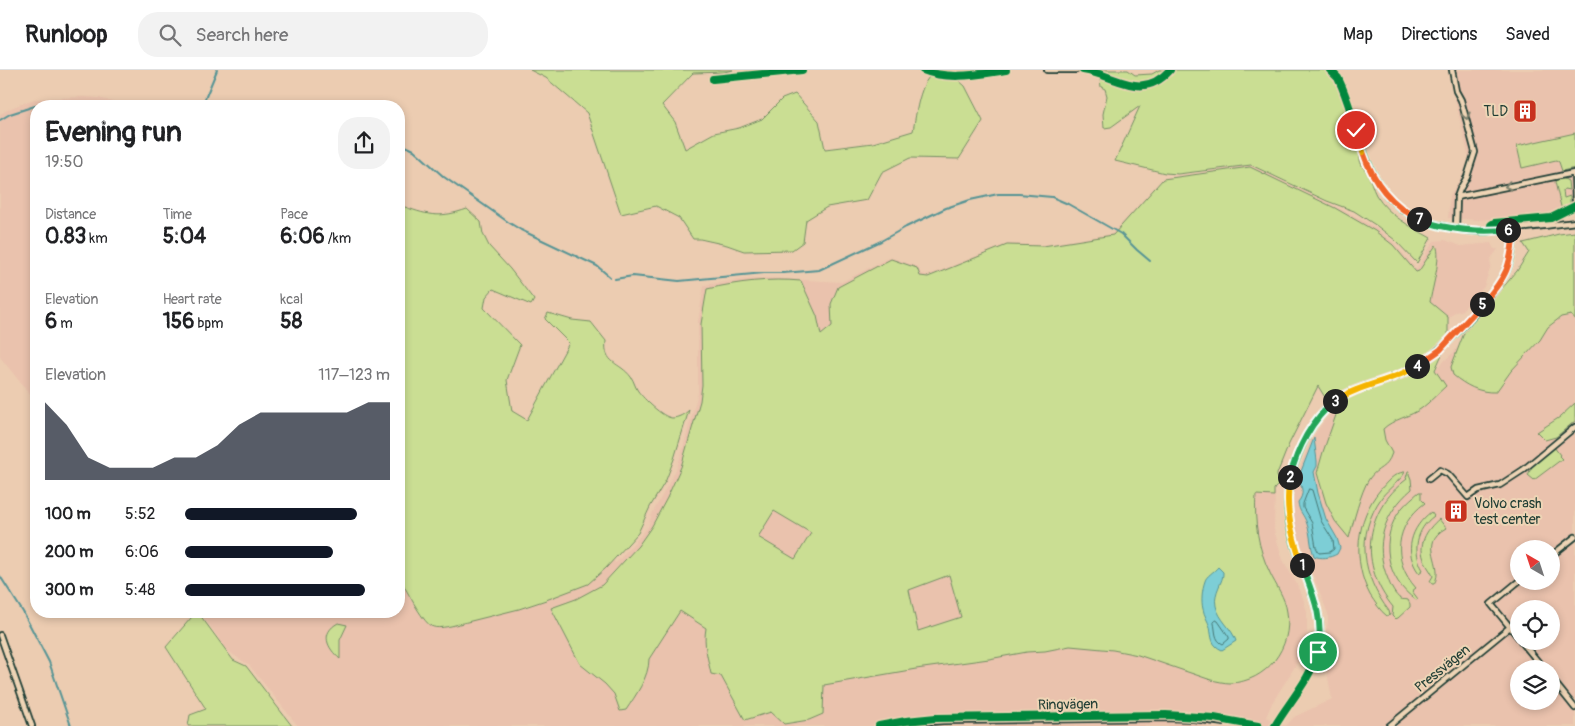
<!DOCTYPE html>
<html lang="en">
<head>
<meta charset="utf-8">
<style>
  :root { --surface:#fff; --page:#f2f2f2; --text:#202124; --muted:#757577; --line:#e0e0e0; --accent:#111827 }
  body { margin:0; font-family:Pangolin,sans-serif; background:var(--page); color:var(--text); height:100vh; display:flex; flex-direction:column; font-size:19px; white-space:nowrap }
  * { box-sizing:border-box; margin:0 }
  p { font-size:16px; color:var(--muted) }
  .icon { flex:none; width:28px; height:28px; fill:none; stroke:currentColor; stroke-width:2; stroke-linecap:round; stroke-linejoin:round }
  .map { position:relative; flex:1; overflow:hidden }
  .details { position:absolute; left:30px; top:30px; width:375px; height:518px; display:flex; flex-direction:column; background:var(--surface); border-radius:20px; box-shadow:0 2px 8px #0003 }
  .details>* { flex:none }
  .needle { width:32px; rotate:321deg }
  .buttons { position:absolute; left:1510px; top:470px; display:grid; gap:10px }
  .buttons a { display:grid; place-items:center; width:50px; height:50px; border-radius:50%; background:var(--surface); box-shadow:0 2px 8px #0003; font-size:25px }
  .pin { position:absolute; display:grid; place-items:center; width:42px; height:42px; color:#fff; margin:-21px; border:2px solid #fff; border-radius:50%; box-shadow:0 1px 5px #0007 }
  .km { position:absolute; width:25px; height:25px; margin:-12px; border-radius:50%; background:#222; color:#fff; font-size:14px; line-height:25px; text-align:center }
  .round { display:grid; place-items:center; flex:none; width:52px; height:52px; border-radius:20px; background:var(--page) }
  .headline { display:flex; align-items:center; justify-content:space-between; height:85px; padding:0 15px }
  h1 { font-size:28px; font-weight:800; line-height:38px }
  .figures { display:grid; grid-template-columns:repeat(3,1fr); gap:8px; height:85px; padding:5px 15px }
  .figures div { display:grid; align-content:center }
  .figures b { font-size:21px; font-weight:800 }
  .figures small { font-size:14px; font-weight:400 }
  .figures p { font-size:14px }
  .chart { height:140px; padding:10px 15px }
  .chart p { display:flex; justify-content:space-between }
  .chart svg { width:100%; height:90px; margin-top:5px; fill:var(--accent); opacity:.7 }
  ul { padding:0 15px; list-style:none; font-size:16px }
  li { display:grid; grid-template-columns:80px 60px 1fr; align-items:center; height:38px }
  li i { height:12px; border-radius:6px; background:var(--accent) }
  header { display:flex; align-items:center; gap:30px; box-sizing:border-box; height:70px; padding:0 25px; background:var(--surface); border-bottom:1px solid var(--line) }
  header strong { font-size:24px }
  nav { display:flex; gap:28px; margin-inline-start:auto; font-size:18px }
  .search { width:350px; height:45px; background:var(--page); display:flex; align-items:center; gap:12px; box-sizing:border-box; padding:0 18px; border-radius:20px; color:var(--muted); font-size:19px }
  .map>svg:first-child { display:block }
</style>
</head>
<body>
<header>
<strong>Runloop</strong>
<div class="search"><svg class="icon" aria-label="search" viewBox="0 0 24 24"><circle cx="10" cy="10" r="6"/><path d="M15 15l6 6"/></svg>Search here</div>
<nav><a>Map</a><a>Directions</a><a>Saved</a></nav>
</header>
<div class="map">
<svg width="1575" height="656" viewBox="0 0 1575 656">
  <rect width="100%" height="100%" fill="#ecccb1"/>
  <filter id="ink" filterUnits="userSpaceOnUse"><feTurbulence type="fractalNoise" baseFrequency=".02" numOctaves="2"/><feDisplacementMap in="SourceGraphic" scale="10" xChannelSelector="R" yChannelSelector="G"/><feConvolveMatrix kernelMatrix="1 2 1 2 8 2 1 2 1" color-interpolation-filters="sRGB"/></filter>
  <g filter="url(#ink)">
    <!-- built -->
    <g fill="#eac2ad" fill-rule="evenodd">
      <polygon points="1448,0 1575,0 1575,140 1569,142 1478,150 1448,148 1450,125 1463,105 1469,88"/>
      <polygon points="83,27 99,28 127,36 36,36 36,332 0,287 0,44 13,37 35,29"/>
      <path d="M 1251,96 L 1351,144 L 1376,158 L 1393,172 L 1416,199 L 1434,171 L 1445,170 L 1461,176 L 1491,173 L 1494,179 L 1498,179 L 1490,190 L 1491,195 L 1484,217 L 1461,241 L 1455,242 L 1445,253 L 1328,320 L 1318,317 L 1289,374 L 1279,403 L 1279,415 L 1275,419 L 1274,460 L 1283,490 L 1300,520 L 1304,531 L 1307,542 L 1307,563 L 1301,587 L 1272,633 L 1266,647 L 1280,655 L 1286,656 L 1294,647 L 1332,629 L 1326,597 L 1325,565 L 1328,553 L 1328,544 L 1298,466 L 1293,447 L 1294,421 L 1296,408 L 1312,368 L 1324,351 L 1336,339 L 1430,304 L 1454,282 L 1465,267 L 1575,166 L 1575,656 L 298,656 L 249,595 L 229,582 L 199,541 L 399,541 L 399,315 L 616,493 L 648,457 L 652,444 L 676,400 L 682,382 L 698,323 L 698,252 L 704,215 L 739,210 L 767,208 L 842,212 L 890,187 L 918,197 L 921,204 L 929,205 L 1007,174 L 1043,175 L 1112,164 L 1163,108 ZM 1519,479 L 1551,479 L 1551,511 L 1519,511 ZM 1519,539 L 1551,539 L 1551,571 L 1519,571 ZM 1519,599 L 1551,599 L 1551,631 L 1519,631 Z"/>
    </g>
    <!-- green -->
    <g fill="#cade93" stroke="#748e64" fill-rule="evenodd">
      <path d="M 530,0 L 733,0 L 724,2 L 693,3 L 662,35 L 675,52 L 685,79 L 714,63 L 739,58 L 762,49 L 782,29 L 795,24 L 819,51 L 825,79 L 873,73 L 913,61 C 916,46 920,0 942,0 L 940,8 L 957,9 L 965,16 L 983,51 L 959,89 L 910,88 L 882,102 L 867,130 L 827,137 L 806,150 L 803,172 L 792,180 L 744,181 L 727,175 L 700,169 L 693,169 L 679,148 L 656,136 L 621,144 L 587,43 L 546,8 Z"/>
      <path d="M 1098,0 L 1128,0 L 1135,5 L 1152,4 L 1159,0 L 1326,0 C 1346,17 1353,60 1360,85 C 1359,94 1363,96 1367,103 C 1371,109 1372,118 1376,125 C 1389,146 1410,156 1431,168 L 1417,193 L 1395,170 L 1377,156 L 1354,141 L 1327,131 L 1251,95 L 1178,104 L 1165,103 L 1115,91 L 1140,36 L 1111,57 L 1104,58 L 1103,44 L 1107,26 L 1105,19 L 1101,17 L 1100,9 L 1111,4 Z"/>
      <polygon points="1575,63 1575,98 1562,101 1559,92 1556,90 1522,98 1517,76"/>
      <path d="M 1250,97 L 1335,138 L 1375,161 L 1393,175 L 1416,202 L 1419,201 L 1436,175 C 1442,187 1432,218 1430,232 L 1448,247 L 1448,271 L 1435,300 L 1446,316 C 1438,323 1430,332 1422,338 C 1410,347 1393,349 1383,359 L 1385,370 L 1392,383 C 1387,399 1377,397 1369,409 C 1361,421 1353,453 1349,468 L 1335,451 L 1326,433 L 1317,403 L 1323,382 L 1336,345 L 1318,316 L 1289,374 L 1277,404 L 1278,415 L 1274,419 L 1274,426 L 1256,425 C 1254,451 1258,479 1270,503 C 1276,516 1285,527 1287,542 C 1293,577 1267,612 1230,613 C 1224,613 1217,611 1211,610 L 1138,585 L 1113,580 L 1070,576 L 1045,581 L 1027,582 L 989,589 L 916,599 L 824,615 L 823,644 L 809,650 L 784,654 L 771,642 L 745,650 L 721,606 L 711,604 C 708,589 703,574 706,558 L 680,541 L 649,589 C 649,607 636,625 626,640 L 620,641 L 614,624 L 605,614 L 580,594 L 551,538 L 576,529 L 602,515 L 638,476 L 652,456 L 667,428 L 681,397 L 700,331 L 702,315 L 701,254 L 707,219 C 738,212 769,208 801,211 L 817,246 L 821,265 L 832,256 L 831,234 L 838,217 L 891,189 L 917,198 L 920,206 L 928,207 L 1007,175 L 1043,176 L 1113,165 L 1163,109 ZM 774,441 L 811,463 L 795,489 L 758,467 ZM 949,505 L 961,547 L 918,561 L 909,520 Z"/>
      <path d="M 1557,108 L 1562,108 L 1568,111 L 1569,120 L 1564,119 L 1563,121 L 1564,128 L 1570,126 C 1570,135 1571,141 1563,145 L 1555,112 Z"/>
      <path d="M 405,137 C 430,146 441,148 467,139 L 481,152 L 483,164 L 489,176 L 510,199 L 534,230 L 531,235 L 493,219 L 486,227 L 484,238 L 520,275 L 507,310 L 512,341 L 527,350 L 569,273 L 545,249 L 548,243 L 572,250 L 591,252 L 606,271 C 603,294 620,292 631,307 C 634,311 635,317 638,321 C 644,329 662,347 672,348 C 678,348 685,344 689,340 L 674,389 L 666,410 L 650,437 L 638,463 L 606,498 L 588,514 L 546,530 L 519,539 L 451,556 C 445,557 437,559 431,556 C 422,551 405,517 399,507 L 399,138 Z"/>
      <path d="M 1575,162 L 1575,250 L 1571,245 L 1561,247 L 1548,257 L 1540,270 L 1511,301 L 1496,322 C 1479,323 1465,315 1453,305 L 1451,297 L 1464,263 L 1517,201 L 1529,182 L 1523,173 L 1559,164 Z"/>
      <polygon points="1575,333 1575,351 1556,367 1545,370 1537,362 1560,347"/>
      <polygon points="1554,377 1560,385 1559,386 1562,389 1534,410 1528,405 1533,394"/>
      <path d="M 1408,401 L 1410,401 L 1409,404 L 1411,409 L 1412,419 C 1384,443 1373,474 1388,509 C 1390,515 1395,526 1401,529 C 1403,530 1405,529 1408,530 L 1410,534 L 1410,537 L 1398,548 L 1395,549 L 1392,546 L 1393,537 C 1359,496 1363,442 1407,409 L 1406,408 Z"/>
      <path d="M 1404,402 L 1405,402 C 1402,409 1388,419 1382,427 C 1355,465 1362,506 1389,541 L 1390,545 L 1387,546 C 1380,541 1375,532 1370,525 C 1352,491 1356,449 1380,420 C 1387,412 1394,403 1404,402 Z"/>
      <path d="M 1419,422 L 1421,422 L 1421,429 L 1425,433 C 1395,455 1391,490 1416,518 L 1412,521 L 1418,529 L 1416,530 C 1386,510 1378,467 1402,438 C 1407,432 1413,427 1419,422 Z"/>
      <path d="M 1431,442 L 1434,446 C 1416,459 1412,481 1423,500 L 1419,503 C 1403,482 1411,457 1431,442 Z"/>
      <path d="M 1439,449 L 1446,458 C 1417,474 1446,494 1434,514 L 1432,514 L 1430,511 L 1433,506 C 1431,501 1427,497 1425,492 C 1417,475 1426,460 1439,449 Z"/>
      <polygon points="197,541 233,590 246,596 292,656 188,656 190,645 206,639 166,577"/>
      <path d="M 338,553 L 347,555 L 340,570 L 340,589 C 327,578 320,563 338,553 Z"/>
    </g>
    <!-- water -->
    <g fill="#7dced6" stroke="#579495">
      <path d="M 1314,368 L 1317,391 L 1317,396 L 1314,402 L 1318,423 L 1326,449 L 1337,468 L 1340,478 L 1337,484 C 1330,488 1321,489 1314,486 C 1310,476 1311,464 1307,454 C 1304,444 1299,443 1298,432 C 1305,424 1302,417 1298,409 Z"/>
      <path d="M 1218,497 L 1223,502 C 1224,512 1213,521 1216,536 C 1219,550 1232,558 1236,571 L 1222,580 C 1211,575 1212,568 1210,557 C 1208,551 1204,545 1203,539 C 1201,531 1202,519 1205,511 C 1206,506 1214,502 1218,497 Z"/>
    </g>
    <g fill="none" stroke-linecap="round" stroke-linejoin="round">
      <!-- shore -->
      <g stroke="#457775" stroke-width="1">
        <polygon points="1309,419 1312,420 1321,451 1333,470 1334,479 1330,482 1319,483 1316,477 1312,453 1303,438 1303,434"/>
        <path d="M 1216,550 L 1218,551 L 1229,567 L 1229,569 L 1223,574 C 1214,570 1216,561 1214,553 Z"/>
      </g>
      <!-- stream -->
      <g stroke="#579495" stroke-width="2">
        <polyline points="202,36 217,0"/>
        <polyline points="0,50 10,44 35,36 89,36"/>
        <polyline points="399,73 414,80 444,107 508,152 521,160 597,196 610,207"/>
        <polyline points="615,209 633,206 679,211 764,203 783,203 819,200 881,171 906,157 946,138 970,130 998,124 1019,124 1052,127 1068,134 1121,164 1137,180 1150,191"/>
        <polyline points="0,506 23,542 49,592 71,656"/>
      </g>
      <!-- street casing -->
      <g stroke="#1f3d34" stroke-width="8">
        <g id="street">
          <path d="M 923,0 C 950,11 979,4 1006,0"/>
          <polyline points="1047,0 1076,0"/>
          <path d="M 1083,0 C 1117,5 1141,32 1170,0"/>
          <path d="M 1330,0 L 1338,8 L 1342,17 C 1354,45 1358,76 1372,104 C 1410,180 1507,160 1575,152"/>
          <polyline points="1452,0 1456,21 1461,30 1475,82 1467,107 1460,119 1457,127"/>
          <polyline points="713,9 802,0"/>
          <polyline points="1456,159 1457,127 1574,103 1575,130"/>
          <polyline points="1429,409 1440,400 1448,404 1468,427 1478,420 1500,415 1523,400 1575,357"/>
          <polyline points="1551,486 1575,467"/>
          <polyline points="0,565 32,656"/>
          <polyline points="1519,568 1491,534 1519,511"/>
          <polyline points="1521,571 1544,599"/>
          <polyline points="1551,608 1575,638"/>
          <polyline points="879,656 906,651 936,648 1166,645 1214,648 1258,656"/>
          <path d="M 1275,656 C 1289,632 1311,609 1318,581 C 1324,557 1316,534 1308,511 C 1289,462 1277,432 1300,380 C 1303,374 1306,366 1310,360 C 1336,314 1370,320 1411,300 C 1437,287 1498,224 1508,197 C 1513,185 1513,172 1514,160"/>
          <polyline points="1389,656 1510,557"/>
        </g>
      </g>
      <!-- street -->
      <use href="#street" stroke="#eed4b5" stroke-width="4.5"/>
      <!-- rail -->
      <polyline stroke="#1f3d34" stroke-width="2" points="919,656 943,654 1165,651 1193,652 1224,656"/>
      <!-- cycleway casing -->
      <g stroke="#eed4b5" stroke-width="11">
        <g id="cycleway">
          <path d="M 923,0 C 950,11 979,4 1006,0"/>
          <path d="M 1083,0 C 1117,5 1141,32 1170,0"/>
          <path d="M 1330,0 L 1338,8 L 1342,17 C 1366,76 1366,140 1442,156 C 1458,159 1475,163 1491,161 L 1491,155 L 1494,153 L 1551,148 L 1575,136"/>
          <polyline points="713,9 802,0"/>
          <polyline points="879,656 906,651 936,648 1166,645 1214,648 1258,656"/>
          <path d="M 1275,656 C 1289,632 1311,609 1318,581 C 1324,557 1316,534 1308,511 C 1289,462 1277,432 1300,380 C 1303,374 1306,366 1310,360 C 1336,314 1370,320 1411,300 C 1437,287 1498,224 1508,197 C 1513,185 1513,172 1514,160"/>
        </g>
      </g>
      <!-- cycleway -->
      <use href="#cycleway" stroke="#00873e" stroke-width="8"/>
    </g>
    <!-- one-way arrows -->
    <defs><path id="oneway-chevron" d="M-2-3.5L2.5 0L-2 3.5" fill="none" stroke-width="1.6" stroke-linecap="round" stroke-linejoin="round" transform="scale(1.25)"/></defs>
    <g stroke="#7c816e">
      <use href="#oneway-chevron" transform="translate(1466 46) rotate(76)"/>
      <use href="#oneway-chevron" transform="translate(1508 116) rotate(168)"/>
    </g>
  </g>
  <g fill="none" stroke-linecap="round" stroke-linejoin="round" filter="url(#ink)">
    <!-- split-1 casing -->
    <g stroke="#fff" stroke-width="10">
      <path id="split-1" d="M 1302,495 C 1313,525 1324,548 1318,582"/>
    </g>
    <!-- split-2 casing -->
    <g stroke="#fff" stroke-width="10">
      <path id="split-2" d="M 1290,407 C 1284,439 1292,465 1302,495"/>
    </g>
    <!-- split-3 casing -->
    <g stroke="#fff" stroke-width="10">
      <path id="split-3" d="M 1290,407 C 1297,379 1312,349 1335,331"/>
    </g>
    <!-- split-4 casing -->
    <g stroke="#fff" stroke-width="10">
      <path id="split-4" d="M 1335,331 C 1360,314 1392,312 1417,296"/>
    </g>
    <!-- split-5 casing -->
    <g stroke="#fff" stroke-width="10">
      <polyline id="split-5" points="1417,296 1440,280 1482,234"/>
    </g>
    <!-- split-6 casing -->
    <g stroke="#fff" stroke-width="10">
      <path id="split-6" d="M 1482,234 C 1507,207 1511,196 1514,160 L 1508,160"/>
    </g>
    <!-- split-7 casing -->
    <g stroke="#fff" stroke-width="10">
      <path id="split-7" d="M 1419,149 C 1448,161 1478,162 1508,160"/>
    </g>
    <!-- split-8 casing -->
    <g stroke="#fff" stroke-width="10">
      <path id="split-8" d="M 1363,82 C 1373,112 1391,135 1419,149"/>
    </g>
    <!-- split-9 casing -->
    <g stroke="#fff" stroke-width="10">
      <polyline id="split-9" points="1356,60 1363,82"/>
    </g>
    <!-- split-1 -->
    <use href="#split-1" stroke="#22a559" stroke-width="6"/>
    <!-- split-2 -->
    <use href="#split-2" stroke="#f5b400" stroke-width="6"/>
    <!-- split-3 -->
    <use href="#split-3" stroke="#22a559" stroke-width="6"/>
    <!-- split-4 -->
    <use href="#split-4" stroke="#f5b400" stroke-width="6"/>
    <!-- split-5 -->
    <use href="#split-5" stroke="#f0652b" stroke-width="6"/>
    <!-- split-6 -->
    <use href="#split-6" stroke="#f0652b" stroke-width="6"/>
    <!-- split-7 -->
    <use href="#split-7" stroke="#22a559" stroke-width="6"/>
    <!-- split-8 -->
    <use href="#split-8" stroke="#f0652b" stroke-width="6"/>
    <!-- split-9 -->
    <use href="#split-9" stroke="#f5b400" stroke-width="6"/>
  </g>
  <!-- icons -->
  <defs>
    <g id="building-square" transform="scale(1.25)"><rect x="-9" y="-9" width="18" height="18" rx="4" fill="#c8321e" stroke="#eed4b5"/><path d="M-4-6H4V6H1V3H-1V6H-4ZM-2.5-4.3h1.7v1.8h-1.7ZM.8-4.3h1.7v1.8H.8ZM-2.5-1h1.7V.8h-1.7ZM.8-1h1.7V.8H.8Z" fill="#fff"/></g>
  </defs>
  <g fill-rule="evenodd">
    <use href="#building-square" x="1525" y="41"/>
    <use href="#building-square" x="1456" y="441"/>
  </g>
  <g text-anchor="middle" stroke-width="4" stroke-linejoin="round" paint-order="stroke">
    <!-- poi labels -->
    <g font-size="14" fill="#1f3d34" stroke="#eed4b5" text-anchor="end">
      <text x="1508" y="46">TLD</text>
      <text x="1474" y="438" text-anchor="start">Volvo crash<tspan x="1474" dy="16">test center</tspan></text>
    </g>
    <!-- street labels -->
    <g font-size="14" fill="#1f3d34" stroke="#eed4b5">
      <text transform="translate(1442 598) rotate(-39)" y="5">Pressvägen</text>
      <text transform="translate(1068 634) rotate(-1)" y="5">Ringvägen</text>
    </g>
  </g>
</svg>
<div class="buttons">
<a><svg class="needle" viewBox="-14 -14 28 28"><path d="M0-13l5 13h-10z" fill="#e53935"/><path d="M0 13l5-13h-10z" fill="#757577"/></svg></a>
<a><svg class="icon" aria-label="locate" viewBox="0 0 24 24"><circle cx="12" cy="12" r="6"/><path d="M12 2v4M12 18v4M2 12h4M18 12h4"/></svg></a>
<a><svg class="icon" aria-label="layers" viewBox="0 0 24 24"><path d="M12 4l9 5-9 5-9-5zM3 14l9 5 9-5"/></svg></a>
</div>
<div class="pin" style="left:1318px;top:582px;background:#1e9e55"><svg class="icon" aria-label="arrive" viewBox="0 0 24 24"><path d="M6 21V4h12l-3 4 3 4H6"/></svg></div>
<div class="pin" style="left:1356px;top:60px;background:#d93025"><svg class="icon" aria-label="check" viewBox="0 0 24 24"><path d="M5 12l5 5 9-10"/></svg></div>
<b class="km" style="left:1302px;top:495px">1</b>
<b class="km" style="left:1290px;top:407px">2</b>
<b class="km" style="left:1335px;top:331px">3</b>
<b class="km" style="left:1417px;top:296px">4</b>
<b class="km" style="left:1482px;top:234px">5</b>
<b class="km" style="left:1508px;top:160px">6</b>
<b class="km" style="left:1419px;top:149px">7</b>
<section class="details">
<div class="headline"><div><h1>Evening run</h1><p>19:50</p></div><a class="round"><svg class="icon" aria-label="share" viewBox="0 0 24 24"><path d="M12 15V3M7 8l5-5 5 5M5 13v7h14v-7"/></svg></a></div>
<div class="figures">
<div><p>Distance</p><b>0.83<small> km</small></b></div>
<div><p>Time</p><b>5:04</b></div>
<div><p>Pace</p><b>6:06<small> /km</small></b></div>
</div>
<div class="figures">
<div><p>Elevation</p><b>6<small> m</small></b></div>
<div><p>Heart rate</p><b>156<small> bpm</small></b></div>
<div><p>kcal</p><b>58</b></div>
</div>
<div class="chart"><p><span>Elevation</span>117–123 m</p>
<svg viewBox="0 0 160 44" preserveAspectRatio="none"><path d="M0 44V6L10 17L20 33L30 38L40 38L50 38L60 33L70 33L80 27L90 17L100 11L110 11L120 11L130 11L140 11L150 6L160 6V44z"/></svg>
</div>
<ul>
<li><b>100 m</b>5:52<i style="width:84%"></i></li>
<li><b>200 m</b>6:06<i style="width:72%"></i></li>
<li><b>300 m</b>5:48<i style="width:88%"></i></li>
</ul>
</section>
</div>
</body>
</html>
